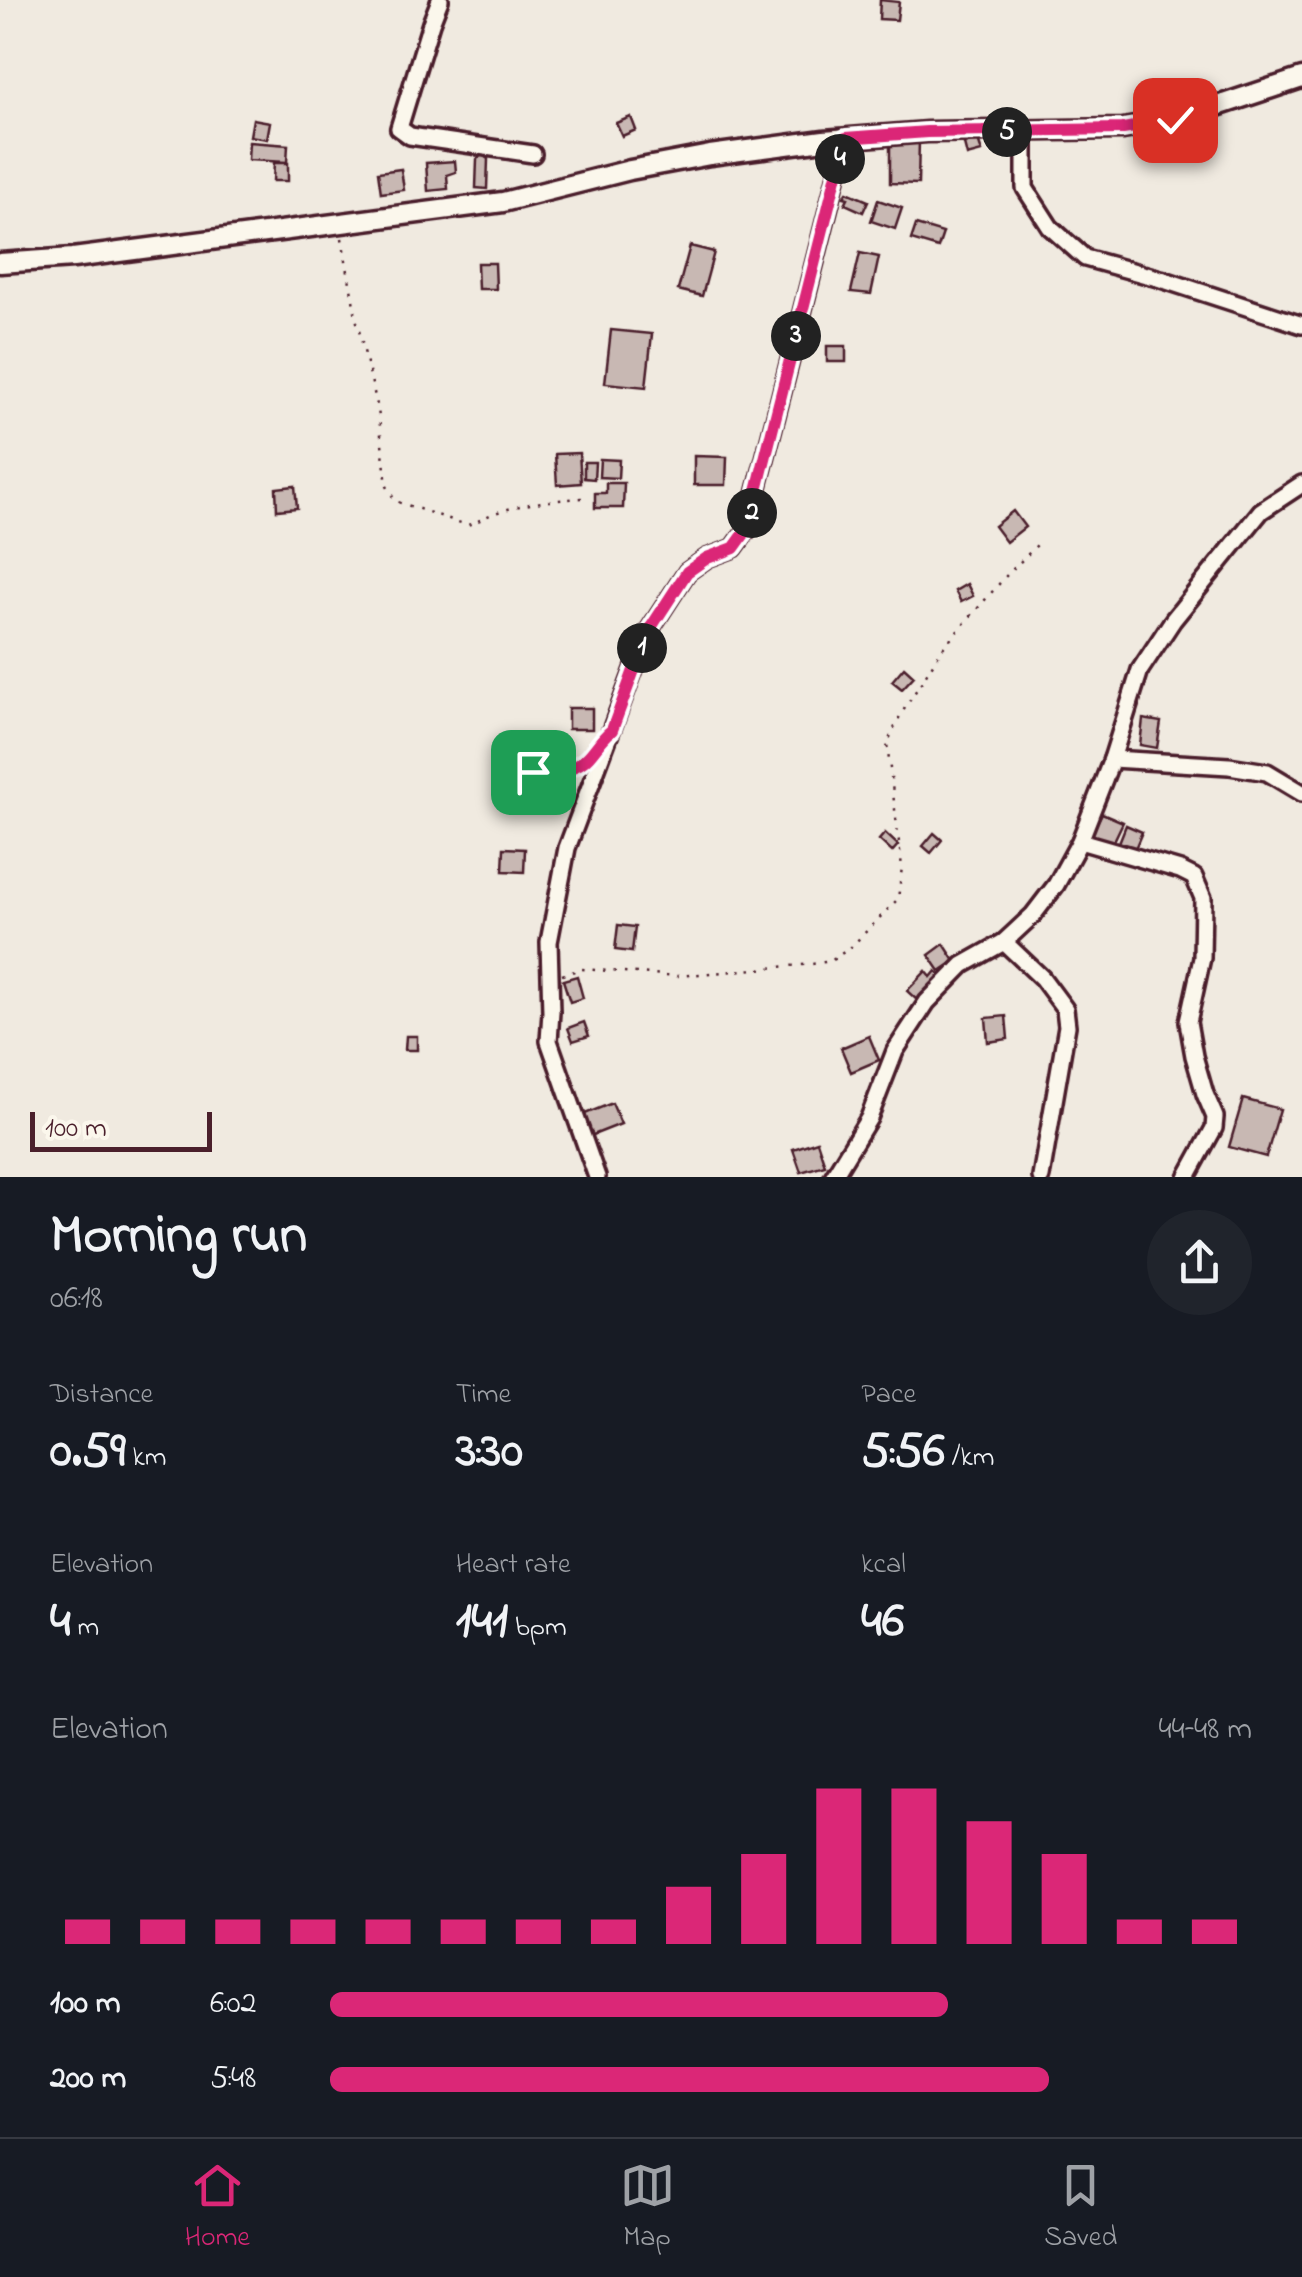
<!DOCTYPE html>
<html lang="en">
<head>
<meta charset="utf-8">
<style>
  :root { --surface:#171b24; --page:#20242c; --text:#f1f3f6; --muted:#9ea1a6; --line:#363941; --accent:#db2777 }
  body { margin:0; font-family:"Indie Flower",sans-serif; background:var(--page); color:var(--text); height:100vh; display:flex; flex-direction:column; font-size:38px; white-space:nowrap }
  * { box-sizing:border-box; margin:0 }
  p { font-size:32px; color:var(--muted) }
  .icon { flex:none; width:55px; height:55px; fill:none; stroke:currentColor; stroke-width:2; stroke-linecap:round; stroke-linejoin:round }
  .map { position:relative; height:1177px; overflow:hidden }
  .drawer { display:flex; flex-direction:column; background:var(--surface); flex:1 }
  .drawer>* { flex:none }
  .scale { position:absolute; left:30px; bottom:25px; width:182px; box-sizing:border-box; padding-left:10px; border:5px solid #4a1f2b; border-top:0; font-size:28px; line-height:35px; white-space:nowrap; color:#4a1f2b; -webkit-text-stroke:8px #fbf7ec; paint-order:stroke }
  .pin { position:absolute; display:grid; place-items:center; width:85px; height:85px; color:#fff; margin:-42px; border-radius:20px; box-shadow:0 5px 15px #0006 }
  .km { position:absolute; width:50px; height:50px; margin:-25px; border-radius:50%; background:#222; color:#fff; font-size:28px; line-height:50px; text-align:center }
  .round { display:grid; place-items:center; flex:none; width:105px; height:105px; border-radius:52px; background:var(--page) }
  .head { display:flex; align-items:center; justify-content:space-between; height:170px; padding:0 50px }
  h1 { font-size:55px; font-weight:700; line-height:75px }
  .metrics { display:grid; grid-template-columns:repeat(3,1fr); gap:15px; height:170px; padding:10px 50px }
  .metrics div { display:grid; align-content:center }
  .metrics b { font-size:50px; font-weight:700 }
  .metrics small { font-size:28px; font-weight:400 }
  .metrics p { font-size:28px }
  .chart { height:280px; padding:20px 50px }
  .chart p { display:flex; justify-content:space-between }
  .chart svg { width:100%; height:180px; margin-top:10px; stroke:var(--accent); stroke-width:6 }
  ul { padding:0 50px; list-style:none; font-size:32px }
  li { display:grid; grid-template-columns:160px 120px 1fr; align-items:center; height:75px }
  li i { height:25px; border-radius:12px; background:var(--accent) }
  .tab-bar { display:flex; justify-content:space-around; align-items:center; height:140px; border-top:2px solid var(--line); background:var(--surface); font-size:28px; color:var(--muted) }
  .tab-bar a { display:grid; justify-items:center; gap:5px }
  .tab-bar .on { color:var(--accent) }
  .map>svg:first-child { display:block }
</style>
</head>
<body>
<div class="map">
<svg width="1302" height="1177" viewBox="0 0 1302 1177">
  <rect width="100%" height="100%" fill="#f0eae0"/>
  <filter id="ink" filterUnits="userSpaceOnUse"><feTurbulence type="fractalNoise" baseFrequency=".01" numOctaves="2"/><feDisplacementMap in="SourceGraphic" scale="20" xChannelSelector="R" yChannelSelector="G"/><feConvolveMatrix kernelMatrix="1 2 1 2 8 2 1 2 1" color-interpolation-filters="sRGB"/></filter>
  <g filter="url(#ink)">
    <!-- building -->
    <g fill="#c8b8b3" stroke="#4a1f2b" stroke-width="2.5">
      <polygon points="880,0 899,2 897,20 879,19"/>
      <polygon points="631,117 636,130 622,136 616,123"/>
      <polygon points="253,119 270,122 267,139 250,136"/>
      <polygon points="890,138 919,139 918,184 890,183"/>
      <polygon points="978,140 982,152 967,156 964,144"/>
      <polygon points="249,142 288,145 287,162 248,160"/>
      <polygon points="482,155 488,159 487,189 476,188 477,159"/>
      <polygon points="455,161 456,172 447,175 448,189 428,191 426,163"/>
      <polygon points="274,163 288,163 288,181 273,181"/>
      <polygon points="401,169 404,190 381,193 378,172"/>
      <polygon points="847,192 868,201 863,212 845,204 848,198 844,197"/>
      <polygon points="878,200 902,208 895,229 871,221"/>
      <polygon points="916,225 943,233 938,248 911,240"/>
      <polygon points="690,246 714,252 702,296 678,290"/>
      <polygon points="860,253 879,257 871,294 851,292"/>
      <polygon points="477,263 495,263 496,289 478,289"/>
      <polygon points="611,330 652,334 646,387 605,383"/>
      <rect x="827" y="346" width="19" height="16"/>
      <polygon points="579,453 581,483 557,485 555,454"/>
      <polygon points="694,456 727,457 726,485 694,485"/>
      <polygon points="600,459 619,460 618,478 599,477"/>
      <polygon points="584,462 595,462 594,479 584,478"/>
      <polygon points="606,483 624,483 623,508 595,508 595,493 606,493"/>
      <polygon points="295,486 297,508 277,510 276,488"/>
      <polygon points="1013,511 1025,527 1006,542 994,526"/>
      <polygon points="967,584 973,596 961,602 955,591"/>
      <polygon points="904,667 914,676 902,689 892,681"/>
      <rect x="568" y="708" width="24" height="21"/>
      <polygon points="1143,719 1161,722 1157,748 1140,745"/>
      <polygon points="516,764 521,781 502,786 498,769"/>
      <polygon points="1102,813 1123,822 1112,845 1091,835"/>
      <polygon points="1126,825 1142,832 1134,851 1118,845"/>
      <polygon points="885,833 898,845 892,852 879,840"/>
      <polygon points="934,833 942,840 931,853 923,846"/>
      <polygon points="504,848 525,849 524,872 503,871"/>
      <polygon points="618,925 635,927 632,952 615,950"/>
      <polygon points="944,944 955,961 940,971 929,955"/>
      <polygon points="926,971 931,977 936,971 941,975 918,1001 907,991"/>
      <polygon points="577,976 583,998 570,1002 563,980"/>
      <polygon points="1006,1016 1008,1039 988,1042 986,1018"/>
      <polygon points="584,1022 589,1036 573,1041 568,1028"/>
      <polygon points="406,1036 417,1036 417,1050 405,1050"/>
      <polygon points="869,1036 879,1060 851,1072 841,1048"/>
      <polygon points="1243,1099 1280,1109 1266,1157 1229,1147"/>
      <polygon points="612,1103 621,1124 588,1137 580,1116"/>
      <polygon points="817,1141 825,1165 801,1172 793,1149"/>
    </g>
    <g fill="none" stroke-linecap="round" stroke-linejoin="round">
      <!-- minor casing -->
      <g stroke="#4a1f2b" stroke-width="22">
        <g id="minor">
          <polyline points="440,0 431,23 399,128 410,136 533,154"/>
          <polyline points="1025,131 1025,188 1050,227 1085,258 1161,279 1302,325"/>
          <polyline points="1112,759 1229,766 1267,772 1302,793"/>
          <polyline points="1080,841 1180,870 1194,877 1203,898 1202,958 1188,1022 1194,1056 1205,1094 1215,1117 1214,1128 1187,1177"/>
          <polyline points="1004,942 1042,978 1065,1009 1067,1026 1041,1177"/>
          <polyline points="597,1177 549,1041 551,1012 549,942 567,848 648,632 687,572 707,558 734,548 747,530 846,139"/>
          <polyline points="833,1177 869,1118 895,1051 927,1002 963,965 1004,942 1033,915 1056,885 1080,841 1112,759 1140,670 1173,620 1261,511 1302,484"/>
        </g>
      </g>
      <!-- major casing -->
      <g stroke="#4a1f2b" stroke-width="25">
        <polyline id="major" points="0,263 73,258 503,202 630,170 710,155 824,140 927,132 1123,129 1175,120 1302,78"/>
      </g>
      <!-- path -->
      <g stroke="#4a1f2b" stroke-width="2.5" stroke-dasharray="2.5 8" stroke-linecap="butt">
        <path d="M 342,238 L 357,322 L 378,409 L 387,486 L 395,501 L 467,525 C 479,522 487,515 498,512 C 526,503 553,500 582,498"/>
        <polyline points="533,772 568,769 584,760"/>
        <polyline points="562,975 581,969 678,976 812,964 831,961 851,947 898,899 902,867 887,744 900,716 942,649 1006,576 1040,542"/>
      </g>
      <!-- minor -->
      <use href="#minor" stroke="#fbf7ec" stroke-width="15"/>
      <!-- major -->
      <use href="#major" stroke="#fbf7ec" stroke-width="18"/>
    </g>
  </g>
  <g fill="none" stroke-linecap="round" stroke-linejoin="round" filter="url(#ink)">
    <!-- route casing -->
    <g stroke="#fff" stroke-width="20">
      <path id="route" d="M 533,772 C 553,771 575,772 589,756 C 597,747 602,738 612,730 L 648,632 L 687,572 L 707,558 L 734,548 L 747,530 L 846,138 L 927,132 L 1123,129 L 1175,120"/>
    </g>
    <!-- route -->
    <use href="#route" stroke="#db2777" stroke-width="12"/>
  </g>
</svg>
<div class="scale">100 m</div>
<div class="pin" style="left:533px;top:772px;background:#1e9e55"><svg class="icon" aria-label="arrive" viewBox="0 0 24 24"><path d="M6 21V4h12l-3 4 3 4H6"/></svg></div>
<div class="pin" style="left:1175px;top:120px;background:#d93025"><svg class="icon" aria-label="check" viewBox="0 0 24 24"><path d="M5 12l5 5 9-10"/></svg></div>
<b class="km" style="left:642px;top:648px">1</b>
<b class="km" style="left:752px;top:513px">2</b>
<b class="km" style="left:796px;top:336px">3</b>
<b class="km" style="left:840px;top:159px">4</b>
<b class="km" style="left:1007px;top:132px">5</b>
</div>
<section class="drawer">
<div class="head"><div><h1>Morning run</h1><p>06:18</p></div><a class="round"><svg class="icon" aria-label="share" viewBox="0 0 24 24"><path d="M12 15V3M7 8l5-5 5 5M5 13v7h14v-7"/></svg></a></div>
<div class="metrics">
<div><p>Distance</p><b>0.59<small> km</small></b></div>
<div><p>Time</p><b>3:30</b></div>
<div><p>Pace</p><b>5:56<small> /km</small></b></div>
</div>
<div class="metrics">
<div><p>Elevation</p><b>4<small> m</small></b></div>
<div><p>Heart rate</p><b>141<small> bpm</small></b></div>
<div><p>kcal</p><b>46</b></div>
</div>
<div class="chart"><p><span>Elevation</span>44–48 m</p>
<svg viewBox="0 0 160 44" preserveAspectRatio="none"><path d="M5 44V38M15 44V38M25 44V38M35 44V38M45 44V38M55 44V38M65 44V38M75 44V38M85 44V30M95 44V22M105 44V6M115 44V6M125 44V14M135 44V22M145 44V38M155 44V38"/></svg>
</div>
<ul>
<li><b>100 m</b>6:02<i style="width:67%"></i></li>
<li><b>200 m</b>5:48<i style="width:78%"></i></li>
</ul>
</section>
<nav class="tab-bar">
<a class="on"><svg class="icon" aria-label="home" viewBox="0 0 24 24"><path d="M3 11l9-7 9 7M6 9v11h12V9"/></svg>Home</a>
<a><svg class="icon" aria-label="map" viewBox="0 0 24 24"><path d="M3 6l6-2 6 2 6-2v14l-6 2-6-2-6 2zM9 4v14M15 6v14"/></svg>Map</a>
<a><svg class="icon" aria-label="saved" viewBox="0 0 24 24"><path d="M7 4h10v16l-5-4-5 4z"/></svg>Saved</a>
</nav>
</body>
</html>
